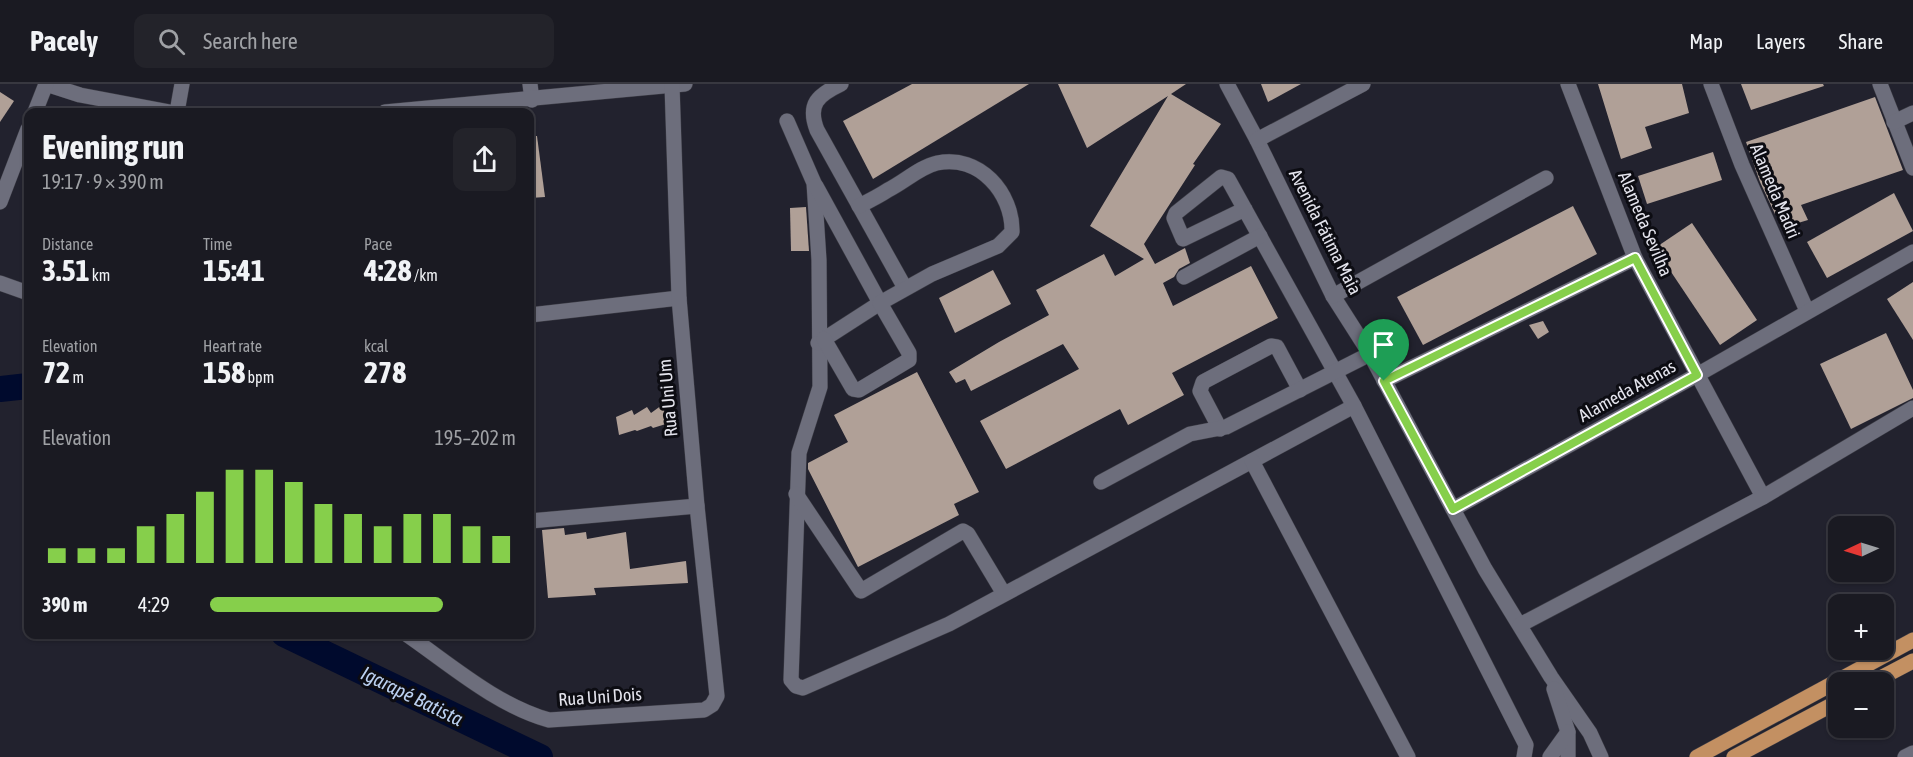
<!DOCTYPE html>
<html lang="en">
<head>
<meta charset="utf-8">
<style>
  :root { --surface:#1a1a22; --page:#23232a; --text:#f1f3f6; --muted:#9fa1a5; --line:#383840; --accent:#86cf4b }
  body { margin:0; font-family:"Asap Condensed",sans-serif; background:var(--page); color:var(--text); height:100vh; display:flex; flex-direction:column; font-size:22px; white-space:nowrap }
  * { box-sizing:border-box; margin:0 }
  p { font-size:20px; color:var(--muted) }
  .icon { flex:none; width:33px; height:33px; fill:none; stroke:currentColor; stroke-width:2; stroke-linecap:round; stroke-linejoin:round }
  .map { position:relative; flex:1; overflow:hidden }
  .details { position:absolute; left:24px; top:24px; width:510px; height:531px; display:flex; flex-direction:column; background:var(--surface); border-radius:12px; box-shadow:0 2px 4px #0004,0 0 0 2px var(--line) }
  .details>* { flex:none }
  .needle { width:39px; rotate:266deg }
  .buttons { position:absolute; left:1828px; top:432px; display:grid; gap:12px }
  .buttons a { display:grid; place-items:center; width:66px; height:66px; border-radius:12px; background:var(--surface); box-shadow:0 2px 4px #0004,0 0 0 2px var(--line); font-size:30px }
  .pin { position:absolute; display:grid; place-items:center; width:51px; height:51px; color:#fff; margin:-62px -26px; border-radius:50% 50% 50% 0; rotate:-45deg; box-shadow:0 0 6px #0007 }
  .pin .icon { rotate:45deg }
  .round { display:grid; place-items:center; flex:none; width:63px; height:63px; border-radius:12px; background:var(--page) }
  .summary { display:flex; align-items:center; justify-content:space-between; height:102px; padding:0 18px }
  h1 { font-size:33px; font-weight:700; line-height:45px }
  .metrics { display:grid; grid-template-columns:repeat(3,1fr); gap:9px; height:102px; padding:6px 18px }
  .metrics div { display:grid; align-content:center }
  .metrics b { font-size:30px; font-weight:700 }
  .metrics small { font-size:16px; font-weight:400 }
  .metrics p { font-size:16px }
  .chart { height:168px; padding:12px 18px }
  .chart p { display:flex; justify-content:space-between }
  .chart svg { width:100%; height:108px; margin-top:6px; stroke:var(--accent); stroke-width:6 }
  ul { padding:0 18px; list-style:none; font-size:20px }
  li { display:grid; grid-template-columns:96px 72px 1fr; align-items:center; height:45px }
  li i { height:15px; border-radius:8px; background:var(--accent) }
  header { display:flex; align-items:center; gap:36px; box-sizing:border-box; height:84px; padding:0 30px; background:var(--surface); border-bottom:2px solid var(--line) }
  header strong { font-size:28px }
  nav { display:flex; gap:33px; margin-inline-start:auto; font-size:21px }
  .search { width:420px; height:54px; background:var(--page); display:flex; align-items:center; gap:15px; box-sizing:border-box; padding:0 21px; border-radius:12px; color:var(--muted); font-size:22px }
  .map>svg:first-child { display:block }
</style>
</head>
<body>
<header>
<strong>Pacely</strong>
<div class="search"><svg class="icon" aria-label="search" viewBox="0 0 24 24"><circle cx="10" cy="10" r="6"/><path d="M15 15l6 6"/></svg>Search here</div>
<nav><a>Map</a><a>Layers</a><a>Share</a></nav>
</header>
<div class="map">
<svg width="1913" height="673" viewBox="0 0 1913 673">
  <rect width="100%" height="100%" fill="#22222e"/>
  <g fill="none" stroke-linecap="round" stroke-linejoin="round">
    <!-- river -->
    <g stroke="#000a2d" stroke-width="26">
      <polyline points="0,305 28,302"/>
      <polyline points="284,550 540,673"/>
    </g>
  </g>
  <!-- building -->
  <g fill="#b0a097">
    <polygon points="912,0 1029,0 873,95 843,37"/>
    <polygon points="1058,0 1186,0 1171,10 1221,40 1193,80 1195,81 1144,160 1155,180 1185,164 1190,179 1179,185 1174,193 1163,199 1173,222 1251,182 1278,234 1172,289 1184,311 1128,341 1120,325 1006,385 980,337 1079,285 1063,260 971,307 965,295 956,299 949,288 999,258 1049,231 1036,206 1104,170 1115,192 1144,175 1090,142 1168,12 1087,64"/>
    <polygon points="1261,0 1301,0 1268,18"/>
    <polygon points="1598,0 1682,0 1689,29 1645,43 1652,64 1621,75"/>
    <polygon points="1741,0 1823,0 1824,2 1751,26"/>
    <polygon points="0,8 14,17 0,38"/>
    <polygon points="1875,13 1903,86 1801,121 1808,136 1788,142 1783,127 1775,130 1760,98 1746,58"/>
    <polygon points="530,52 537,52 545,113 530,114"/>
    <polygon points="1713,68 1722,96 1647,120 1638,92"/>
    <polygon points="1894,109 1913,147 1827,194 1807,158"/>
    <polygon points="1573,122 1597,170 1423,261 1397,213"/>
    <polygon points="806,123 809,167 791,167 790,124"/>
    <polygon points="1692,139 1757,236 1720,261 1655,164"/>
    <polygon points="993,186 1011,220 955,249 939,214"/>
    <polygon points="1913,198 1913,256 1887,215"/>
    <polygon points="1543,237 1549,248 1538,255 1529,241"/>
    <polygon points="1886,249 1913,306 1913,314 1851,345 1820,280"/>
    <polygon points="917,288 979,408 954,420 959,431 858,483 808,385 808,379 848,358 834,331"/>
    <polygon points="662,321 669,339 653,344 651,342 637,347 635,346 619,351 616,333 632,326 634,331 647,323 651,329"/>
    <polygon points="564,444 565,451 586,448 587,455 626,448 630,485 686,477 688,499 594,504 596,511 548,514 542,446"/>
  </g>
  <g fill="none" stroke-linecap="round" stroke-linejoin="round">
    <!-- minor casing -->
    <g stroke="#3c3c45" stroke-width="16">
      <g id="minor">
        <polyline points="46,0 80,11 170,28"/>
        <polyline points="530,0 532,16"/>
        <path d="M 841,0 C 818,11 807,20 817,46 L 905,204"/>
        <polyline points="1227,0 1257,56 1333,212 1370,270 1485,485 1551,593 1590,649 1601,673"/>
        <polyline points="1568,0 1635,174 1763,413"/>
        <polyline points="1711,0 1742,81 1807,227"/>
        <polyline points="1880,0 1913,84"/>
        <polyline points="35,28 46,0"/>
        <polyline points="177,28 182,0"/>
        <polyline points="385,28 685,0"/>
        <polyline points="787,37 814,99 819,176 820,303 799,369 791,596 796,602 803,604 949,540 1354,322"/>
        <polyline points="1894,38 1913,29"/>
        <polyline points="1257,56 1363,0"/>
        <polyline points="816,102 880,219 818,259"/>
        <polyline points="0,118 28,45"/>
        <polyline points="1245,125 1183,155 1174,134 1176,129 1221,93 1228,95 1354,322 1526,661 1524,673"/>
        <polyline points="1184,193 1260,152"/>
        <polyline points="0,199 28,209"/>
        <polyline points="1333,212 1546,94"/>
        <polyline points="530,231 679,214"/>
        <path d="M 824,255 L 853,305 L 859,306 L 909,276 L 909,269 L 880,219 L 932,190 L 998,162 L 1012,148 C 1013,109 979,70 937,79 C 920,83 904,98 888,106 C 879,112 869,117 859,122"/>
        <polyline points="1384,297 1635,174"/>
        <polyline points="1220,345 1200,307 1203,298 1271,262 1277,263 1300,306"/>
        <polyline points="1252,377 1408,673"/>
        <polyline points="1101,398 1190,350 1226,343 1370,270"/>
        <polyline points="796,410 861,507 963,447 968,450 1004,510"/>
        <polyline points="1453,425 1697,291 1913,168"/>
        <polyline points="530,437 697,422"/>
        <polyline points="1520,541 1763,413 1913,324"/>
        <path d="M 406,550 C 451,581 496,621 549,636 L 704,626 L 712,621 L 717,612 L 697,422 L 679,214 L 672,1"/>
        <polyline points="1554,605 1568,648 1568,673"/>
        <polyline points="1550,673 1568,648"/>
        <polyline points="1905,673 1913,669"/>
      </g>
    </g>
    <!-- major casing -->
    <g stroke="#3c3c45" stroke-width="16">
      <g id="major">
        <polyline points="1873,598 1913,577"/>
        <polyline points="1697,673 1913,556"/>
        <polyline points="1734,673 1839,617"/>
      </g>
    </g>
    <!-- minor -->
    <use href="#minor" stroke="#6d6e7c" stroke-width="15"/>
    <!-- major -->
    <use href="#major" stroke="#c39062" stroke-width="15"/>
  </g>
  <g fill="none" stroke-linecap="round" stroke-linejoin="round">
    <!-- route casing -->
    <g stroke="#fff" stroke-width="12">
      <polygon id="route" points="1635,174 1697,291 1453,425 1384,297"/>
    </g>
    <!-- route -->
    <use href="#route" stroke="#86cf4b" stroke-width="8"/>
  </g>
  <g text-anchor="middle" stroke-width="6" stroke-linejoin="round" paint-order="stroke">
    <!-- street labels -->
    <g font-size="18" fill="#e4e4ed" stroke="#0c0c12">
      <text transform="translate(1775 107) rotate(67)" y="6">Alameda Madri</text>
      <text transform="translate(1645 140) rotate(67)" y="6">Alameda Sevilha</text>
      <text transform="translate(1325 148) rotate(63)" y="6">Avenida Fátima Maia</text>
      <text transform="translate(1627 307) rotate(-29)" y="6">Alameda Atenas</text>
      <text transform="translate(668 314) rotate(-95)" y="6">Rua Uni Um</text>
      <text transform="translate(600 613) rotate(-4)" y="6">Rua Uni Dois</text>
    </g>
    <!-- water labels -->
    <g font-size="20" font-style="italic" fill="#bbd0f0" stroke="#0c0c12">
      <text transform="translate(412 612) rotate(26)" y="7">Igarapé Batista</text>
    </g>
  </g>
</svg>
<div class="buttons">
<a><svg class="needle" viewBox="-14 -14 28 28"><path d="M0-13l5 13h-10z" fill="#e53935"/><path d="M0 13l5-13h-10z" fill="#9fa1a5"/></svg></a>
<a>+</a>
<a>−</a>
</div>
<div class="pin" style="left:1384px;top:297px;background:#1e9e55"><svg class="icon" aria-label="arrive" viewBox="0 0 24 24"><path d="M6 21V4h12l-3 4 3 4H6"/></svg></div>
<section class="details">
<div class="summary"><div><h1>Evening run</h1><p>19:17 · 9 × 390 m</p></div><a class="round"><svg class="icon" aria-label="share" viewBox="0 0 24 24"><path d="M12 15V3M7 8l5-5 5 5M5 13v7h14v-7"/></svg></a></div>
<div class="metrics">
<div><p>Distance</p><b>3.51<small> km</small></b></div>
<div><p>Time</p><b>15:41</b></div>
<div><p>Pace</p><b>4:28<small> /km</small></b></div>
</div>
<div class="metrics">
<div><p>Elevation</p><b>72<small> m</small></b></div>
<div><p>Heart rate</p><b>158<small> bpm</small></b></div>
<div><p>kcal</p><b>278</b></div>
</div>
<div class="chart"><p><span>Elevation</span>195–202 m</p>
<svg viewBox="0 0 160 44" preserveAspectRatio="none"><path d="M5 44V38M15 44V38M25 44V38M35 44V29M45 44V24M55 44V15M65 44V6M75 44V6M85 44V11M95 44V20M105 44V24M115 44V29M125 44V24M135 44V24M145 44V29M155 44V33"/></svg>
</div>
<ul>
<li><b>390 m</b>4:29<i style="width:76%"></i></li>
</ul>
</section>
</div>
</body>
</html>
